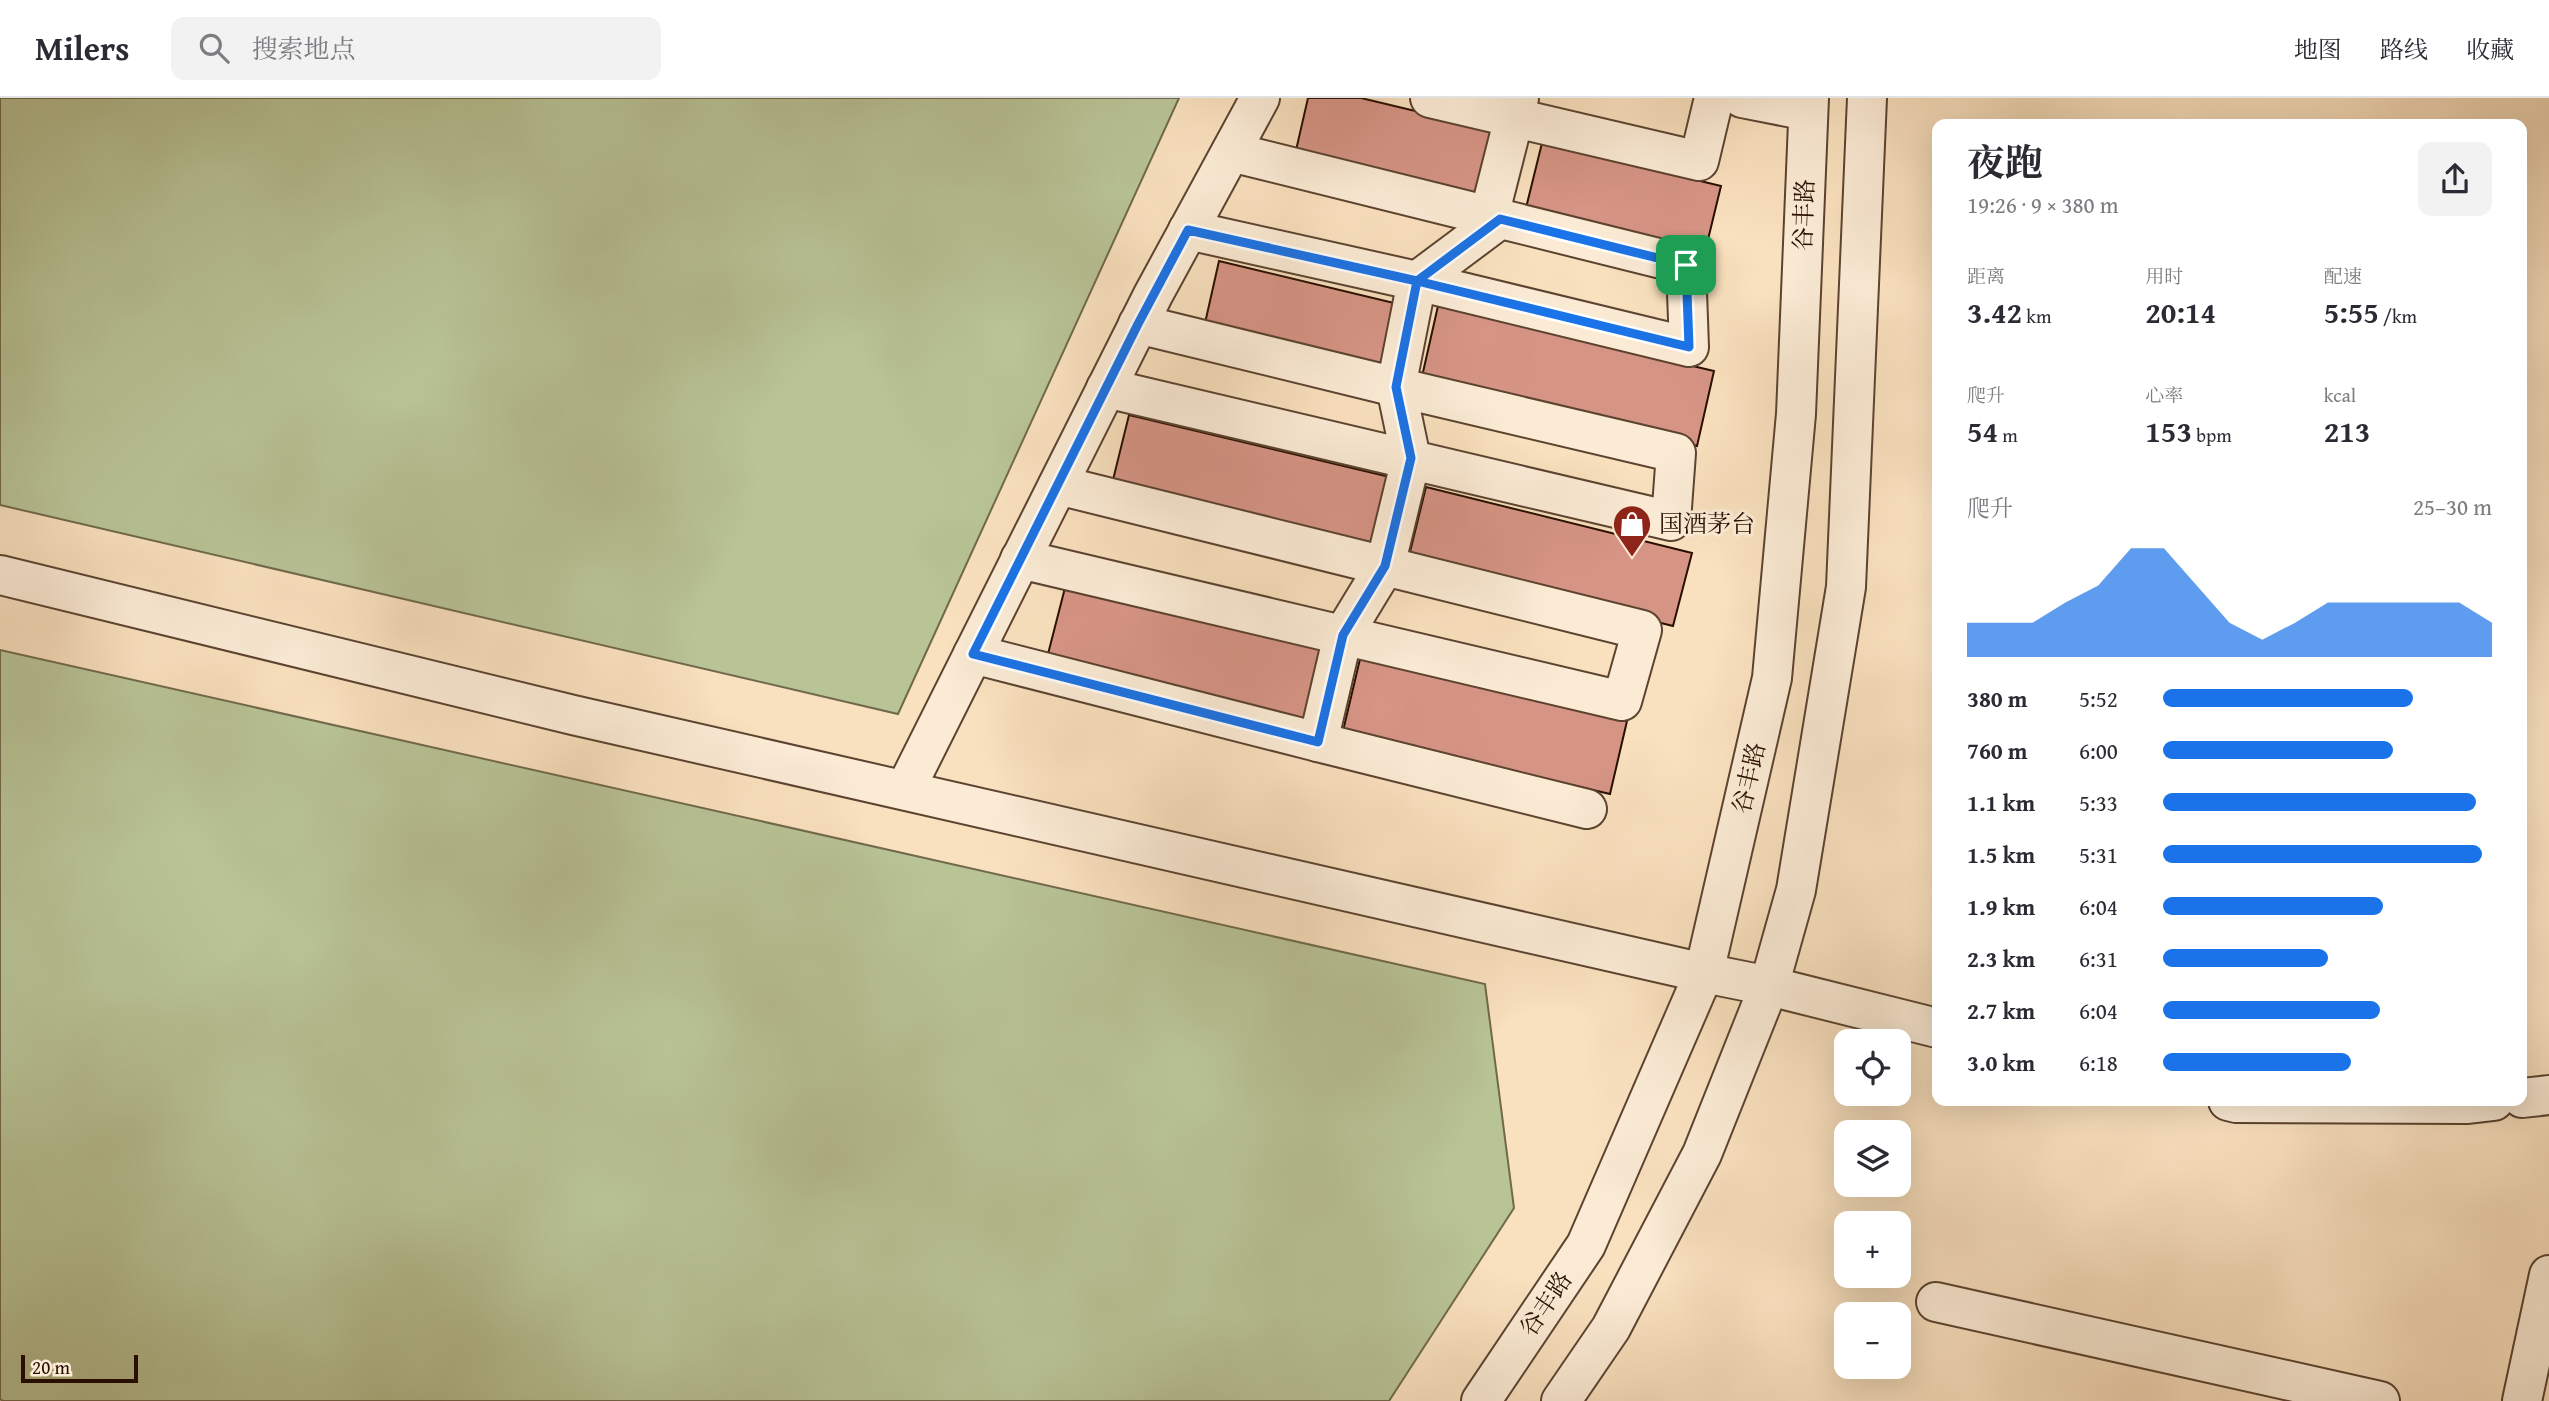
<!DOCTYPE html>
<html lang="zh">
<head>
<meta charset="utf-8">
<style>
  :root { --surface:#fff; --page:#f2f2f3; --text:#2b2b33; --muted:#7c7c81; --line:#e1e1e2; --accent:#1a73e8 }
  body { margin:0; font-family:"Gentium Book Plus","Noto Serif SC",serif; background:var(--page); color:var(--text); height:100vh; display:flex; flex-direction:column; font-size:26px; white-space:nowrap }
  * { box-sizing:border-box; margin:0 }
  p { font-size:23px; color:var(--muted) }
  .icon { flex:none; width:38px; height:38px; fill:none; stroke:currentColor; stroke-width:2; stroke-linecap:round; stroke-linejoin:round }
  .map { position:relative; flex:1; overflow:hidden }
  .drawer { position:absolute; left:1932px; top:21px; width:595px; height:987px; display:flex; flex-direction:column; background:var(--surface); border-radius:14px; box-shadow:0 7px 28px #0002 }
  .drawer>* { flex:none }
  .tools { position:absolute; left:1834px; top:931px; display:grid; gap:14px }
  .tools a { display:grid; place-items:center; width:77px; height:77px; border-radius:14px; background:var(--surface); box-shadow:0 7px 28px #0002; font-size:35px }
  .scale { position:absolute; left:21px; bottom:18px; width:117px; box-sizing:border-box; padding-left:7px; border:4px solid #280f00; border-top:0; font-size:19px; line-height:24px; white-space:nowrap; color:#280f00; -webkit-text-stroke:5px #fbebd5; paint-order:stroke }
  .pin { position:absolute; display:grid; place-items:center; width:60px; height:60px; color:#fff; margin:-30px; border-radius:14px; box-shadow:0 4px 10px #0006 }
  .round { display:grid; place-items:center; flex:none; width:74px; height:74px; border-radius:14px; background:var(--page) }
  .headline { display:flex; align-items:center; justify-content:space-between; height:119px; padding:0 35px }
  h1 { font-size:38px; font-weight:700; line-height:52px }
  .stats { display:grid; grid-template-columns:repeat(3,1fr); gap:10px; height:119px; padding:7px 35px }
  .stats div { display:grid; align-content:center }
  .stats b { font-size:30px; font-weight:700 }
  .stats small { font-size:19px; font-weight:400 }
  .stats p { font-size:19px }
  .chart { height:196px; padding:14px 35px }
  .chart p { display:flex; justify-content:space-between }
  .chart svg { width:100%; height:126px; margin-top:7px; fill:var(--accent); opacity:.7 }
  ul { padding:0 35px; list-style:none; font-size:23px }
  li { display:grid; grid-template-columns:112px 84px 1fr; align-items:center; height:52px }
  li i { height:18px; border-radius:9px; background:var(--accent) }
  header { display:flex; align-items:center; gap:42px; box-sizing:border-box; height:98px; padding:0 35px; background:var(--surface); border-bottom:2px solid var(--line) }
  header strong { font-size:33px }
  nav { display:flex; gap:38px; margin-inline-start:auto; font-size:24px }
  .search { width:490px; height:63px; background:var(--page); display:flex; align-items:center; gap:18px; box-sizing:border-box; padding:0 24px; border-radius:14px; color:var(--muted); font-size:26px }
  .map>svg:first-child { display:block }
</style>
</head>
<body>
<header>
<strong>Milers</strong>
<div class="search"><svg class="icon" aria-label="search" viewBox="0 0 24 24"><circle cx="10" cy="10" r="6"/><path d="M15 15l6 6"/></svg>搜索地点</div>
<nav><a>地图</a><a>路线</a><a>收藏</a></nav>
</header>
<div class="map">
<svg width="2549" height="1303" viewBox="0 0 2549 1303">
  <rect width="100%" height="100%" fill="#f9e0be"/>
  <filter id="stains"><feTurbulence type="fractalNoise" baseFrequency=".00286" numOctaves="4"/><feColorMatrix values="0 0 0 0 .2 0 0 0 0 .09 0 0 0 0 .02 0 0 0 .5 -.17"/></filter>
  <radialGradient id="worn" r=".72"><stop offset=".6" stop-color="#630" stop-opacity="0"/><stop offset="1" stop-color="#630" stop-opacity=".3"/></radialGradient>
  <!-- green -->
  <g fill="#b8c396" stroke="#70694b" stroke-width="2">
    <polygon points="0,0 1179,0 898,616 0,407"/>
    <polygon points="0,552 1485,886 1514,1110 1389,1303 3,1303 0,1301"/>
  </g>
  <!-- building -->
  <g fill="#d69485" stroke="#280f00" stroke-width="2">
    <polygon points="1308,0 1361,0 1499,33 1481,106 1294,61"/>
    <polygon points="1542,45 1721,88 1703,162 1524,118"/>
    <polygon points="1219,163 1398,206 1381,276 1203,234"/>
    <polygon points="1438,208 1714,273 1697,348 1421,283"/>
    <polygon points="1129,317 1394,380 1377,453 1111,390"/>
    <polygon points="1426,389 1692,455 1673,528 1408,462"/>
    <polygon points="1067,482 1324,549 1305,622 1048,556"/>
    <polygon points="1360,561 1627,623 1610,696 1343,633"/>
  </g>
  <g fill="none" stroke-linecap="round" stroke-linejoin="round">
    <!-- minor casing -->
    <g stroke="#5c4330" stroke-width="42">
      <g id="minor">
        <polyline points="1430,0 1699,63 1714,0"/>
        <polyline points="1742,0 1808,13"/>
        <polyline points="1231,54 1489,118 1519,0"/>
        <polyline points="1188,132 1417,183 1689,249 1686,167 1489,118"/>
        <polyline points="1138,226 1396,289 1417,183 1500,121"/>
        <polyline points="1058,387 1385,468 1411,361 1396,289 1676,355 1671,423 1106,290"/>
        <polyline points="0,477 573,617 1704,875 1769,888 1937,930"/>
        <polyline points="973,556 1318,644 1343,537 1385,468 1642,532 1622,603 1020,461"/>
        <polyline points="1318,644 1587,711"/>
        <polyline points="905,692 1153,197 1260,0"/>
        <polyline points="2522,1000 2549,997"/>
        <polyline points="2228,1003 2236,1005 2468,1006 2494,1003"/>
        <polyline points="1936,1204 2380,1303"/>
        <polyline points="1481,1303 1586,1147 1704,875 1772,580 1796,316 1809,0"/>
        <polyline points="1561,1303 1611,1230 1702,1056 1769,888 1796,792 1846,489 1867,0"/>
        <polyline points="2522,1303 2549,1177"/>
      </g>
    </g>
    <!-- minor -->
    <use href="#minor" stroke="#fbebd5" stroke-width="38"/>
  </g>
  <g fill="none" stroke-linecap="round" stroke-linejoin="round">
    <!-- route casing -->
    <g stroke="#fff" stroke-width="14">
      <polyline id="route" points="1686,167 1500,121 1417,183 1188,132 1138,226 973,556 1318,644 1343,537 1385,468 1411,360 1396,289 1417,183 1689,249 1686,167"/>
    </g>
    <!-- route -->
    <use href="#route" stroke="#1a73e8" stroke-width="9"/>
  </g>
  <!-- icons -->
  <defs>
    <g id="shop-pin" transform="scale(2.0125)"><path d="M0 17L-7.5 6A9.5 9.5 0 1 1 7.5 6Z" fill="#8f2418" stroke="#fbebd5"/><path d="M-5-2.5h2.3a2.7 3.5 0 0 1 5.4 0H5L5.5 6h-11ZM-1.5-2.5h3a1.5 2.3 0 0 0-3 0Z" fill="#fff"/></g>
  </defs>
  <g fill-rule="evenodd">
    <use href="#shop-pin" x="1632" y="426"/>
  </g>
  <g text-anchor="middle" stroke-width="6" stroke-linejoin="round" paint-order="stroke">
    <!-- street labels -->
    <g font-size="24" fill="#280f00" stroke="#fbebd5">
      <text transform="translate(1804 117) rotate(-88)" y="8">谷丰路</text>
      <text transform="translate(1749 680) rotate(-77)" y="8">谷丰路</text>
      <text transform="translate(1546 1206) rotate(-56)" y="8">谷丰路</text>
    </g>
    <!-- poi labels -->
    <g font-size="24" fill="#280f00" stroke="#fbebd5" text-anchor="start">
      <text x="1659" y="434">国酒茅台</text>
    </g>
  </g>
  <rect width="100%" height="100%" filter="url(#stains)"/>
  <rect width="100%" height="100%" fill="url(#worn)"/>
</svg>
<div class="tools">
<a><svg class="icon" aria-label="locate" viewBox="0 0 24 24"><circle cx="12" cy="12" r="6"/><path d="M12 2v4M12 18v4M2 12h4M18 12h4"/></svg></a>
<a><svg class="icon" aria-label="layers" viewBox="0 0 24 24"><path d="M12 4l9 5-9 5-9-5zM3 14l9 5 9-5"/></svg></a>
<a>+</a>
<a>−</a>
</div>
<div class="scale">20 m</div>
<div class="pin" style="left:1686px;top:167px;background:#1e9e55"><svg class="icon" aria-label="arrive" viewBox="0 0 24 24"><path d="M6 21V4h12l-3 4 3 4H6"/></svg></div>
<section class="drawer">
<div class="headline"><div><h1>夜跑</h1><p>19:26 · 9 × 380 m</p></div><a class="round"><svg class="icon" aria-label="share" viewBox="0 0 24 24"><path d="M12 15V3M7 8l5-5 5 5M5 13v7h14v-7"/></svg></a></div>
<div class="stats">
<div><p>距离</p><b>3.42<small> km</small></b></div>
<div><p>用时</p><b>20:14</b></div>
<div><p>配速</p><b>5:55<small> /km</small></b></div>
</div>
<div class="stats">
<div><p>爬升</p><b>54<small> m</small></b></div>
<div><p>心率</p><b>153<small> bpm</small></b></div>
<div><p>kcal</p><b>213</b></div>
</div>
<div class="chart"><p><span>爬升</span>25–30 m</p>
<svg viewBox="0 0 160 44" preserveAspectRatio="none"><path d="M0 44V32L10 32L20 32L30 25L40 19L50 6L60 6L70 19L80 32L90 38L100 32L110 25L120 25L130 25L140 25L150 25L160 32V44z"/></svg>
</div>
<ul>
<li><b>380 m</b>5:52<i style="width:76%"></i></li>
<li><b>760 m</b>6:00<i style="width:70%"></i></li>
<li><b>1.1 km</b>5:33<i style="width:95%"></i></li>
<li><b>1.5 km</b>5:31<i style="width:97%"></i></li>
<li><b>1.9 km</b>6:04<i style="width:67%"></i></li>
<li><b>2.3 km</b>6:31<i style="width:50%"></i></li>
<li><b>2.7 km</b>6:04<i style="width:66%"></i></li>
<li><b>3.0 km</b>6:18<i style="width:57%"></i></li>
</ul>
</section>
</div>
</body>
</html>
